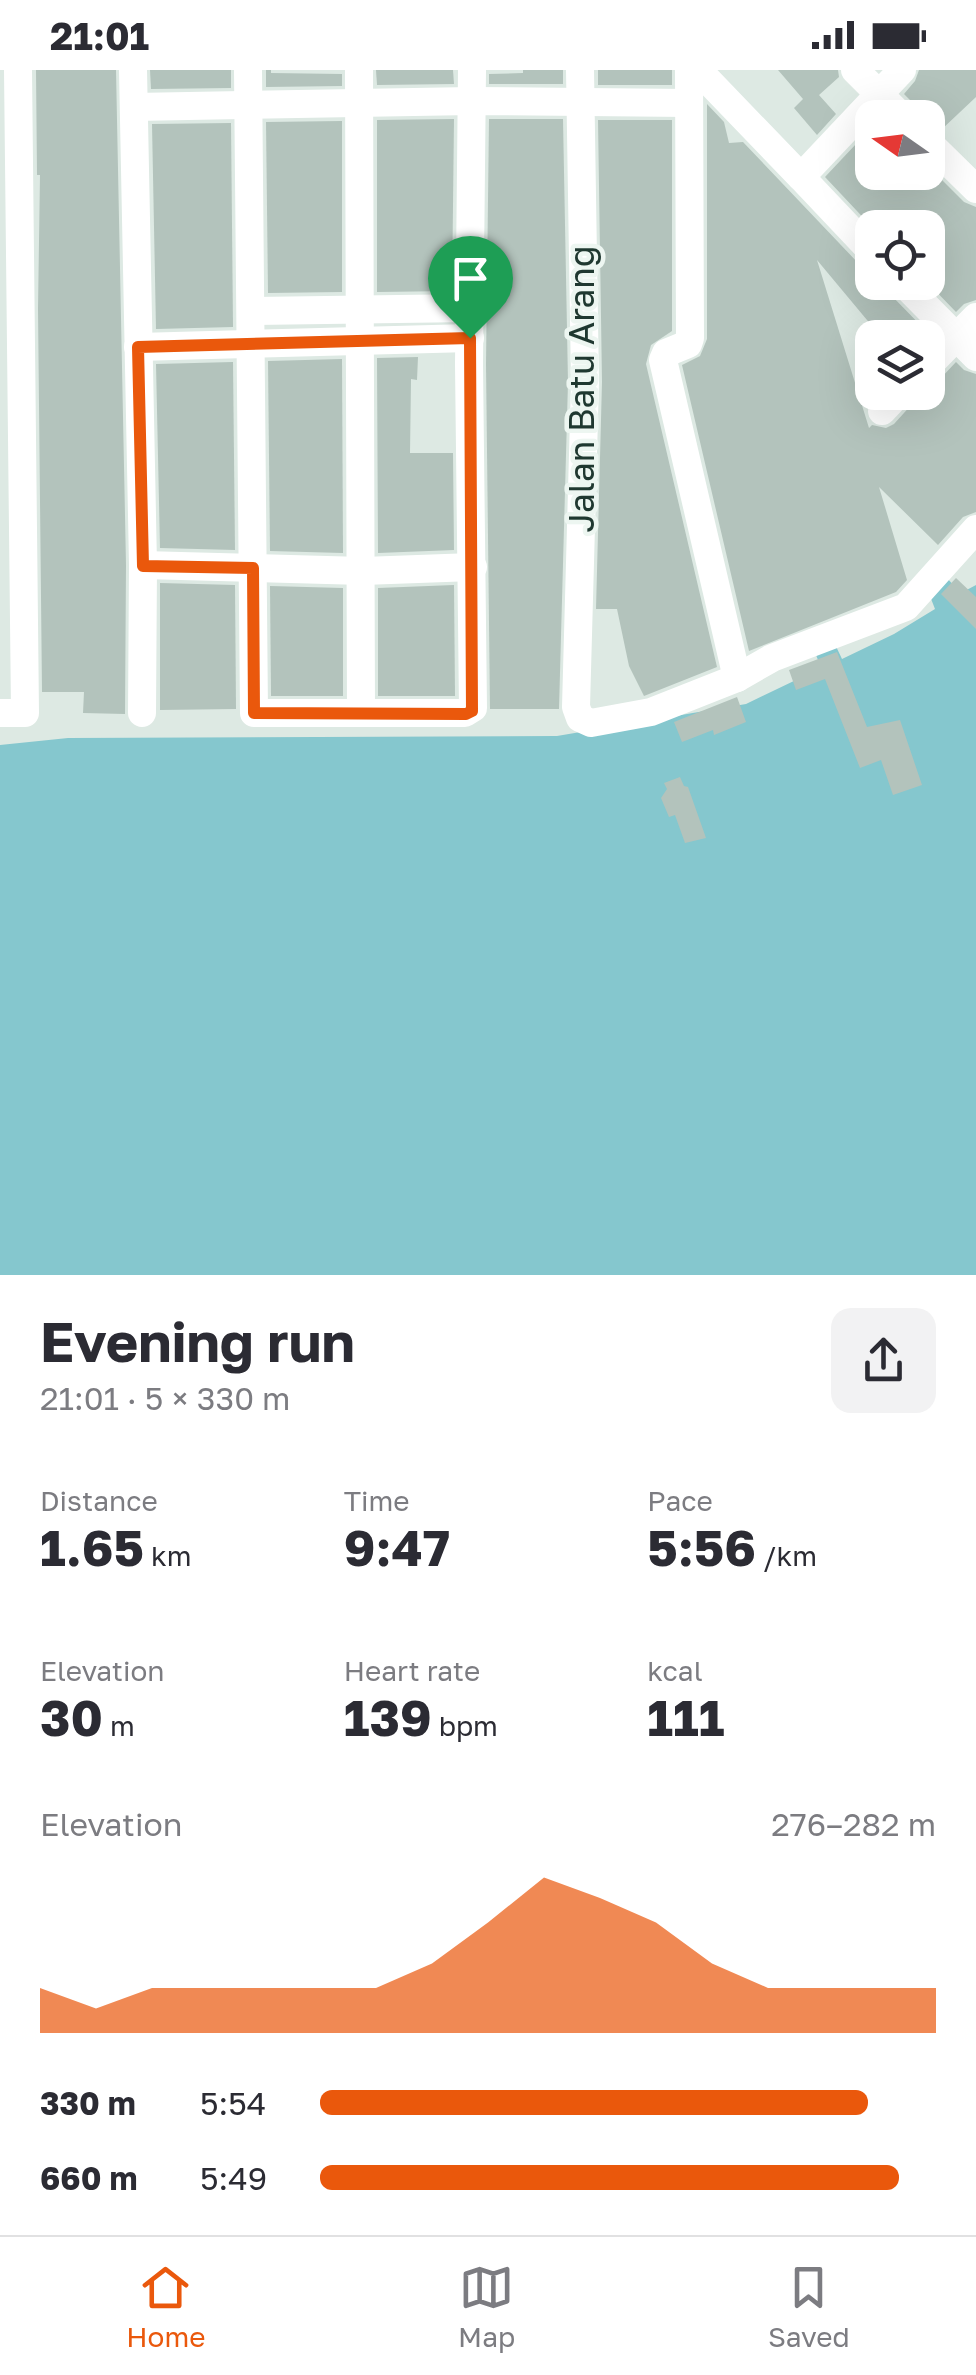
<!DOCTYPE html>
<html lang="en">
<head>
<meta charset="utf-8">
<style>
  :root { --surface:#fff; --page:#f2f2f3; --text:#2b2b33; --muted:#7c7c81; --line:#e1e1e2; --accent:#ea580c }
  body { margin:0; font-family:"Golos Text",sans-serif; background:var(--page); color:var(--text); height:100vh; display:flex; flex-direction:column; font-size:38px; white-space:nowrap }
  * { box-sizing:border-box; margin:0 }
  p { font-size:32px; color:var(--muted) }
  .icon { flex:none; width:55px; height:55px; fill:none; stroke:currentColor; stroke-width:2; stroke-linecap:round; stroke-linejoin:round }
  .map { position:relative; height:1205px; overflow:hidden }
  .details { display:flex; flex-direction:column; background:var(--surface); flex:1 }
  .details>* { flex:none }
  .needle { width:65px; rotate:284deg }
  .tools { position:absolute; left:855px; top:30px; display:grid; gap:20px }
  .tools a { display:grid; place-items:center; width:90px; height:90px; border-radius:20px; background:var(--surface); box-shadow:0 10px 40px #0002; font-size:50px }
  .pin { position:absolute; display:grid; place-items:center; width:85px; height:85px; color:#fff; margin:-102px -42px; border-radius:50% 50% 50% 0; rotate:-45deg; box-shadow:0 0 10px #0007 }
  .pin .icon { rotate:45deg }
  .round { display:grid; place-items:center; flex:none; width:105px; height:105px; border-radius:20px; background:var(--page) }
  .summary { display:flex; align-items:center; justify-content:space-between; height:170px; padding:0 40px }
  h1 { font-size:55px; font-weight:700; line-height:75px }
  .metrics { display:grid; grid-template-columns:repeat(3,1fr); gap:15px; height:170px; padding:10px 40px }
  .metrics div { display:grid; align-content:center }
  .metrics b { font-size:50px; font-weight:700 }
  .metrics small { font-size:28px; font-weight:400 }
  .metrics p { font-size:28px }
  .chart { height:280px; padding:20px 40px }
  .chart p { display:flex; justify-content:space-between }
  .chart svg { width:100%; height:180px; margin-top:10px; fill:var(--accent); opacity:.7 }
  ul { padding:0 40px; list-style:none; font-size:32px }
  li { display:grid; grid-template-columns:160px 120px 1fr; align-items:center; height:75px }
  li i { height:25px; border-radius:12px; background:var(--accent) }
  .status { display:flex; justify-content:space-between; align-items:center; height:70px; padding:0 50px; background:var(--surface); direction:ltr }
  .status svg { height:28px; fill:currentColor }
  .menu { display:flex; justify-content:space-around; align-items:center; height:140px; border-top:2px solid var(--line); background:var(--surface); font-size:28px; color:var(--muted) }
  .menu a { display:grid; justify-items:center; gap:5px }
  .menu .on { color:var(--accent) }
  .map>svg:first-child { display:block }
</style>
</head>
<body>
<div class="status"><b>21:01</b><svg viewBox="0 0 49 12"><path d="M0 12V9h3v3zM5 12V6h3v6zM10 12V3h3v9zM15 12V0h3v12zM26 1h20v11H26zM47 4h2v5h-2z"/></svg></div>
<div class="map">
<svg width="976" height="1205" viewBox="0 0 976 1205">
  <rect width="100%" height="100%" fill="#dde9e3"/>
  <!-- water -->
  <polygon fill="#85c7ce" points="944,505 961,523 976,515 976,1205 0,1205 0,675 68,668 557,666 746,634 821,598 813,577 833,570 842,589 894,564 935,539 928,521"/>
  <!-- building -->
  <g fill="#b3c3bc">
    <polygon points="36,0 116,0 126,495 125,644 83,643 84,622 42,622 38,239 40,105 37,105"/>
    <polygon points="150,0 231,0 231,18 151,19"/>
    <polygon points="266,0 271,0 271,3 342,4 342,16 266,17"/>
    <polygon points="376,0 453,0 454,14 377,15"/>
    <polygon points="523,0 563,0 563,14 489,14 489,4 523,3"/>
    <rect x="598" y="0" width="74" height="15"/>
    <polygon points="778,0 838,0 839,7 819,25 836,44 817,65 794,38 803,29"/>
    <polygon points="919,0 976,0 976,27 941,60 928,55 928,48 920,48 916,36 904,24 915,11"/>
    <polygon points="707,34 724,52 729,73 743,72 859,194 872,199 872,212 885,212 890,224 932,267 928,272 928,268 882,268 817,190 869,358 872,355 886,358 894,354 913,333 917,322 928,322 928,313 940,309 956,292 964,300 976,304 976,442 963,447 938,475 879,417 907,510 896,522 749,581 682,295 700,286 707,269"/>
    <polygon points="454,49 452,221 377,222 377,50"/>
    <polygon points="489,49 563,49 568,312 559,639 490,639 486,294"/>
    <polygon points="598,50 672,50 672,261 651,275 646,294 717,597 644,626 629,596 617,539 596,539 602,312"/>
    <polygon points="342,51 342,222 268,223 266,52"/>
    <polygon points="231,53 233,257 156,259 152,54"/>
    <polygon points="872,57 872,102 928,102 928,96 964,132 976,137 976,230 964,234 956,242 927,212 928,158 873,158 825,107"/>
    <polygon points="418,287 417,310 411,309 410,383 453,383 454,480 378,483 377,288"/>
    <polygon points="342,289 343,483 270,481 268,291"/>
    <polygon points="233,292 235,480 160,478 156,294"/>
    <polygon points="956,508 976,527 976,559 941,524"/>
    <polygon points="160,513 235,515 236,639 160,640"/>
    <polygon points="454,515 455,626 378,626 378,518"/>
    <polygon points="270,516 343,518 343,626 271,626"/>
    <polygon points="837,582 867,657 900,650 922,715 893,725 881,690 860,698 825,609 796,620 789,600"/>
    <polygon points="737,627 746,652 714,665 713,660 682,672 674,652"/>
    <polygon points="680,707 684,716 688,717 706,768 685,773 675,745 669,747 661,728 667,719 664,713"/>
  </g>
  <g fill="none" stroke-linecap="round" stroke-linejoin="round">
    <!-- minor -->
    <g stroke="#fff" stroke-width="28">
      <polyline points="133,0 143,495 142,643"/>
      <polyline points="248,0 254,643 465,643 473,638 469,294 472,0"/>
      <polyline points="359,0 361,641"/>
      <polyline points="580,0 585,312 576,637 580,648 591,653 651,642 737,608 772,588 906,537 976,459"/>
      <polyline points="689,0 690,268 688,274 666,283 663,290 737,608"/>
      <polyline points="698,0 801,107"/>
      <polyline points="855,0 903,48"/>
      <polyline points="134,37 472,31 689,33"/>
      <polyline points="928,72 976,119"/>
      <polyline points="872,182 801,107 902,0"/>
      <polyline points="902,212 976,287"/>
      <polyline points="252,241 470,238"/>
      <polyline points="138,277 470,268"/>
      <polyline points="928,296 976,247"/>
      <polyline points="882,341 900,322"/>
      <polyline points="143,495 363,501 473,497"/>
      <polyline points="0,643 25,643 18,0"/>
    </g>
  </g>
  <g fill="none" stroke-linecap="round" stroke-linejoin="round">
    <!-- route casing -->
    <g stroke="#fff" stroke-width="20">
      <polygon id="route" points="470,268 472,641 466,644 254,643 253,498 143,496 138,277"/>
    </g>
    <!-- route -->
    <use href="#route" stroke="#ea580c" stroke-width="12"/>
  </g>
  <g text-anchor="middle" stroke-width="9" stroke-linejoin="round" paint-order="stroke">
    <!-- street labels -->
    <g font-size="35" fill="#1f3830" stroke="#edf6f1">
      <text transform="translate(582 319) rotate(-90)" y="12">Jalan Batu Arang</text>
    </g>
  </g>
</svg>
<div class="tools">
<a><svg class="needle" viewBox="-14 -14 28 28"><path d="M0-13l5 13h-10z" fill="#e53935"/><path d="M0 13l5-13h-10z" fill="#7c7c81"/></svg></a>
<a><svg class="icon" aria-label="locate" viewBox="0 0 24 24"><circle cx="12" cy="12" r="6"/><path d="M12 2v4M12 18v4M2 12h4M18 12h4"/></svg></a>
<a><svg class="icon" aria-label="layers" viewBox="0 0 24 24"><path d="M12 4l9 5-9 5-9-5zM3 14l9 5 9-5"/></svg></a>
</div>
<div class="pin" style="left:470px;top:268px;background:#1e9e55"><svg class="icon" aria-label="arrive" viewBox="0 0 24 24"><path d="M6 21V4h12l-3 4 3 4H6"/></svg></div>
</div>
<section class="details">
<div class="summary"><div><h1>Evening run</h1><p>21:01 · 5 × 330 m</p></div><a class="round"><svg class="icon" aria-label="share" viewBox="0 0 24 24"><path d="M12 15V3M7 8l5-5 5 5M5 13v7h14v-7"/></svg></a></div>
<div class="metrics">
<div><p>Distance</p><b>1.65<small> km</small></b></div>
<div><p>Time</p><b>9:47</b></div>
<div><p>Pace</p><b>5:56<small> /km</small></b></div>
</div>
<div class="metrics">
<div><p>Elevation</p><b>30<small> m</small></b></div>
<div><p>Heart rate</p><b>139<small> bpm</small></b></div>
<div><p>kcal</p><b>111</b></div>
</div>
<div class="chart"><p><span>Elevation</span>276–282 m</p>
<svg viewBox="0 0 160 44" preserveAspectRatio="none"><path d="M0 44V33L10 38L20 33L30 33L40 33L50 33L60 33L70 27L80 17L90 6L100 11L110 17L120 27L130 33L140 33L150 33L160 33V44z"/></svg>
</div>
<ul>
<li><b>330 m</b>5:54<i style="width:89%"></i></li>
<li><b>660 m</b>5:49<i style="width:94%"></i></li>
</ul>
</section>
<nav class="menu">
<a class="on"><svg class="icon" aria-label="home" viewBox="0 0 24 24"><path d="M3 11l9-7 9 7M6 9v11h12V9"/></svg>Home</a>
<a><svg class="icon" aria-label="map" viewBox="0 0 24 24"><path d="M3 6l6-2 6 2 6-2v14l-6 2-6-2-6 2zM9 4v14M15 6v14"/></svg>Map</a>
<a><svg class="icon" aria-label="saved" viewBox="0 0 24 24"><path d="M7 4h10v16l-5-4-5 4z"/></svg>Saved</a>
</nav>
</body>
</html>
